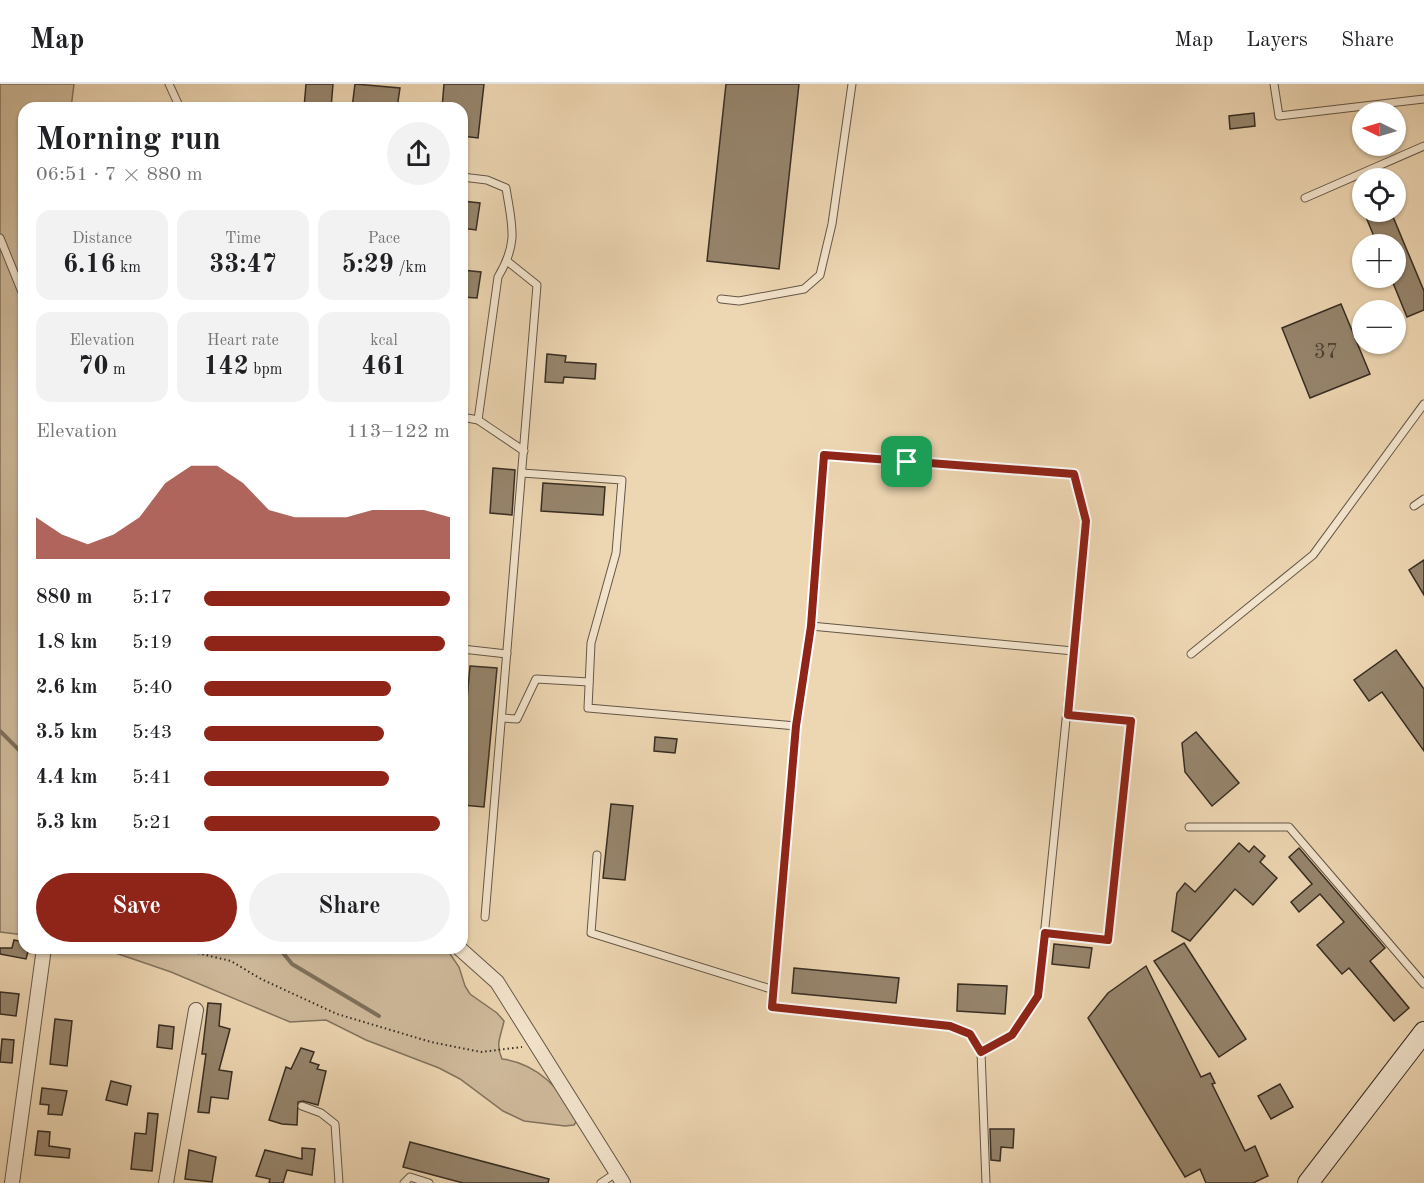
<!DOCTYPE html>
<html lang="en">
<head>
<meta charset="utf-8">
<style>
  :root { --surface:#fff; --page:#f2f2f2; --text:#202124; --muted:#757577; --line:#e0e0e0; --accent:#8f2418 }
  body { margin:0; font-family:"Old Standard TT",serif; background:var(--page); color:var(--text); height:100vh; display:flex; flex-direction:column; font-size:22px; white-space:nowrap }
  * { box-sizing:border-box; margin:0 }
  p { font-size:20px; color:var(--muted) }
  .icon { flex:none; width:33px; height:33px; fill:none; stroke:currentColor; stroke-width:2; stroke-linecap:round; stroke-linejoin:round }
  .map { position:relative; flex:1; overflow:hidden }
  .sheet { position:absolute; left:18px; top:18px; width:450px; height:852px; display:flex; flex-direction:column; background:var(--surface); border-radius:18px; box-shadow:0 2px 4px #0004 }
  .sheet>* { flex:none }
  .needle { width:39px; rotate:275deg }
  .fabs { position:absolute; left:1352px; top:18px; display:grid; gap:12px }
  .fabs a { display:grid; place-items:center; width:54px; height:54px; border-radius:50%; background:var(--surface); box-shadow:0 2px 4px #0004; font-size:30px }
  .pin { position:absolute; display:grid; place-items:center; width:51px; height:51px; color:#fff; margin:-26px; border-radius:12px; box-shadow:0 3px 9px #0006 }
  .round { display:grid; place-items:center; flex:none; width:63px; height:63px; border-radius:32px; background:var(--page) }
  .headline { display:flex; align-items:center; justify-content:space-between; height:102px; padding:0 18px }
  h1 { font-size:33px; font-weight:600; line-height:45px }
  .metrics { display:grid; grid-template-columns:repeat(3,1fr); gap:9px; height:102px; padding:6px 18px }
  .metrics div { display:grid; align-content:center; border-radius:15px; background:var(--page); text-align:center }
  .metrics b { font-size:26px; font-weight:600 }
  .metrics small { font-size:16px; font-weight:400 }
  .metrics p { font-size:16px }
  .chart { height:168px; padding:12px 18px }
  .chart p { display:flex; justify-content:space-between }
  .chart svg { width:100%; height:108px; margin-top:6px; fill:var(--accent); opacity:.7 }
  .primary-button { display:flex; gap:12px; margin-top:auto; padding:12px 18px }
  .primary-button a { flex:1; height:69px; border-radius:36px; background:var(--accent); color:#fff; font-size:24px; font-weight:600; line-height:69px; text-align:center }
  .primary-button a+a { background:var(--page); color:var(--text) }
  ul { padding:0 18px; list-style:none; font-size:20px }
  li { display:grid; grid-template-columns:96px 72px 1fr; align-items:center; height:45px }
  li i { height:15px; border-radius:8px; background:var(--accent) }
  header { display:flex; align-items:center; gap:36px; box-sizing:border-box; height:84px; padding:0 30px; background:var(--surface); border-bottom:2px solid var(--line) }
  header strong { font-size:28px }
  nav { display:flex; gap:33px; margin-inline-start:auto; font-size:21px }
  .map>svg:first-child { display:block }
</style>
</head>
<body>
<header>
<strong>Map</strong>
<nav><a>Map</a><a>Layers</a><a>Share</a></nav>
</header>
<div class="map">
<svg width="1424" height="1099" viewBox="0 0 1424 1099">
  <rect width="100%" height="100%" fill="#edd6b2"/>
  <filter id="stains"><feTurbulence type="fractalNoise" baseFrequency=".00333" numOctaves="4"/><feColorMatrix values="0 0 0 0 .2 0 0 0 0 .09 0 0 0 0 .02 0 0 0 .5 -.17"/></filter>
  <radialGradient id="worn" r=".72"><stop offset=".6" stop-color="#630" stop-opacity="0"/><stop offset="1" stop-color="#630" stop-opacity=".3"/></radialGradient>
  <!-- green -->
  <g fill="#ceb99a" stroke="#82735e" stroke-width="1.5">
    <polygon points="0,0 74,0 71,24 24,24 24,851 0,848"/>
    <path d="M 101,864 L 446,864 L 459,883 L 465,902 L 470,910 L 497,929 L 504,937 C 501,952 495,960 502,975 C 538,979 558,1005 579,1033 L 574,1041 L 565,1042 L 524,1037 L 503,1027 L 460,995 L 439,984 L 366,956 L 326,936 L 290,938 L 171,888 Z"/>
  </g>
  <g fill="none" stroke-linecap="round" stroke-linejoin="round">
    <!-- stream -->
    <g stroke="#7f705b" stroke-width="4">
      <polyline points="0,647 24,671"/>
      <polyline points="279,864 292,880 379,932"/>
    </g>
  </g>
  <!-- building -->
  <g fill="#96856d" stroke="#372d23" stroke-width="1.5">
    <polygon points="306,0 333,0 331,24 304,24"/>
    <polygon points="355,0 400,4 397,24 352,24"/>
    <polygon points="444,0 484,0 478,54 462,52 462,24 442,24"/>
    <polygon points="726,0 799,0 779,185 707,177"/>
    <polygon points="1254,29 1255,42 1230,45 1229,32"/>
    <polygon points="462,117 480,119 476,146 462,144"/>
    <polygon points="1364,128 1391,128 1424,207 1424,226 1407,233 1391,194 1395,194 1395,160 1377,160"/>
    <polygon points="462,186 481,188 477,214 462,213"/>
    <polygon points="1341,220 1370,290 1310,314 1282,244"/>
    <polygon points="547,270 566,272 565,278 596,280 595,295 564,293 563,299 545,298"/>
    <polygon points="493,384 515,386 512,431 490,429"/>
    <polygon points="543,399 605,403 603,431 541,427"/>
    <polygon points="1424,476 1424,511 1409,486"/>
    <polygon points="1396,566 1424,605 1424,667 1382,608 1369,617 1354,596"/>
    <polygon points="470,582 497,584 484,723 462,721 462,673"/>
    <polygon points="1196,648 1239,699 1212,722 1185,688 1182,659"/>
    <polygon points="655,653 677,655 675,669 654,667"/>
    <polygon points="611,720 633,722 625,796 603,794"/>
    <polygon points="1239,759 1249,768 1254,762 1265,772 1260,778 1277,794 1253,821 1235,805 1190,857 1172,847 1177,809 1185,799 1195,808"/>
    <polygon points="1299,764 1385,864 1370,877 1409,924 1394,937 1349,884 1342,890 1317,861 1344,838 1320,810 1299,828 1291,818 1312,800 1289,773"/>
    <polygon points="14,856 24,858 24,864 29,864 26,875 0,870 0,864 12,864"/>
    <polygon points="1184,859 1246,955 1219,973 1154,877"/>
    <polygon points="1054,860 1092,864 1089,884 1052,880"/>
    <polygon points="1146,882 1201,993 1210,989 1215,999 1212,1000 1245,1067 1255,1062 1268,1092 1253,1099 1206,1099 1200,1085 1185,1093 1088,934 1108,909"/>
    <polygon points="794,884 899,894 896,919 792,909"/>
    <polygon points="958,900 1007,902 1005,930 957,927"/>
    <polygon points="0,908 19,910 16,932 0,930"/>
    <polygon points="208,919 221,920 219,942 230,945 219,986 232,988 228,1015 211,1013 209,1029 198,1028 206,970 202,970"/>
    <polygon points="55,935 72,937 67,982 50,980"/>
    <polygon points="159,941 174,943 172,965 157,963"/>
    <polygon points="2,955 14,956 12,979 0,978"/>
    <polygon points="301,964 314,968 310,978 319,981 317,985 326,987 318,1021 303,1017 298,1018 297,1041 282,1040 269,1036 286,983 291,985"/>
    <polygon points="111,997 131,1002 127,1021 106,1016"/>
    <polygon points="1280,1000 1293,1023 1271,1035 1258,1012"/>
    <polygon points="42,1004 67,1007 62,1031 48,1030 49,1021 40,1020"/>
    <polygon points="148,1029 158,1030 152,1087 131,1085 135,1049 146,1050"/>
    <polygon points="990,1045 1014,1045 1013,1064 1001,1063 1000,1077 991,1076"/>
    <polygon points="38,1047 50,1048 49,1062 70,1065 69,1074 35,1071"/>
    <polygon points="410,1058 549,1095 548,1099 463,1099 403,1083"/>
    <polygon points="302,1064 315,1065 312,1091 287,1086 283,1099 269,1099 270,1095 256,1092 265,1066 302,1075"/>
    <polygon points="189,1066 216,1073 212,1098 185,1095"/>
  </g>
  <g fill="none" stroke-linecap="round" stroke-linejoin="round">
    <!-- service casing -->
    <g stroke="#645747" stroke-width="9">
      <g id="service">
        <polyline points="169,0 180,24"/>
        <polyline points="1274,0 1279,32 1424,15"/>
        <path d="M 462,93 L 487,96 L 506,104 C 512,142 519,158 498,193 L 478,336"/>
        <polyline points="1305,114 1424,62"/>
        <polyline points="0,154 24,213"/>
        <polyline points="721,215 739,217 804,205 820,191 832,140 852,0"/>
        <polyline points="462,333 478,336 524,367"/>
        <polyline points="522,389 622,396 616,469 591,559 588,624 796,642"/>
        <polyline points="1414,422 1424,415"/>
        <polyline points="811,542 824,371 1074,390 1086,437 1073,567"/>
        <polyline points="462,565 507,570"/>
        <polyline points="1191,570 1313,471 1424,320"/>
        <polyline points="502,634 517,635 536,595 589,598"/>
        <polyline points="1189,743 1289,743 1424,900"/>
        <polyline points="597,771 591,849 774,906"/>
        <polyline points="485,833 537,201 507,177"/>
        <polyline points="1045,849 1108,856 1131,637 1068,631"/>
        <polyline points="981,968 1013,951 1038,912 1073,567 811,542 796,642 772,923 949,942 971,950 981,968 986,1099"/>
        <polyline points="302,1022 321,1029 335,1040 339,1099"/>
        <polyline points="404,1099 410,1093 429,1099"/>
        <polyline points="601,1099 616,1089"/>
      </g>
    </g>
    <!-- minor casing -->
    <g stroke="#645747" stroke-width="16">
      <g id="minor">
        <polyline points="459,864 497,898 623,1099"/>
        <polyline points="12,1099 44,864"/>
        <polyline points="166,1099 196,926"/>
      </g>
    </g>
    <!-- secondary casing -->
    <g stroke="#372d23" stroke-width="22">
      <polyline id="secondary" points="1308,1099 1424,948"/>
    </g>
    <!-- path -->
    <polyline stroke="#372d23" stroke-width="2" stroke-dasharray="1.5 3" stroke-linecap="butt" points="176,864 231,877 261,895 337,930 431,958 481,968 522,963"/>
    <!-- service -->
    <use href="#service" stroke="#f3e4cd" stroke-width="7"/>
    <!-- minor -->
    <use href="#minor" stroke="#f3e4cd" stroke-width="14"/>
    <!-- secondary -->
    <use href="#secondary" stroke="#f3e4cd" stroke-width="20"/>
  </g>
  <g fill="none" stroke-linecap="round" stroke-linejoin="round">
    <!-- route casing -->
    <g stroke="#fff" stroke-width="12">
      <polygon id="route" points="824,371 1074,390 1086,437 1068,631 1131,637 1108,856 1045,849 1038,912 1012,951 981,968 970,950 950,942 772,923 796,642 811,542"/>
    </g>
    <!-- route -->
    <use href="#route" stroke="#8f2418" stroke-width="8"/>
  </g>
  <g text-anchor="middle" stroke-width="6" stroke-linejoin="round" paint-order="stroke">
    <!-- number labels -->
    <g font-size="21" fill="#4f4336">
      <text x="1326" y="274">37</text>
    </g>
  </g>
  <rect width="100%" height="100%" filter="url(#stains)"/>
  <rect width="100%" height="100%" fill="url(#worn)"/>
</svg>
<div class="fabs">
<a><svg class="needle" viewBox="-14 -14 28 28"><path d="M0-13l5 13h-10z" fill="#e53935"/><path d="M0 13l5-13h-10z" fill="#757577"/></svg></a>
<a><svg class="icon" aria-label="locate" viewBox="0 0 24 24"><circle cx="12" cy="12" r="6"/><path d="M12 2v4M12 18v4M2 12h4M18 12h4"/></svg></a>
<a>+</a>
<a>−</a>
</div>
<div class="pin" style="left:907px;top:378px;background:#1e9e55"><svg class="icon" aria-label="arrive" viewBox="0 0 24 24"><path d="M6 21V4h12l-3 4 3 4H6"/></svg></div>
<section class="sheet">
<div class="headline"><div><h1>Morning run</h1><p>06:51 · 7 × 880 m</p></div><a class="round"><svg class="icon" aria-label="share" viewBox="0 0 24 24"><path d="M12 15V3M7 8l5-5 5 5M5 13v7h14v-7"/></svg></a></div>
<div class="metrics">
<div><p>Distance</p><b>6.16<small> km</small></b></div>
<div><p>Time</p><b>33:47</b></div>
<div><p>Pace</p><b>5:29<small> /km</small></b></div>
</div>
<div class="metrics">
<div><p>Elevation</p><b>70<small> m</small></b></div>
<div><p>Heart rate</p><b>142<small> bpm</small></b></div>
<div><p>kcal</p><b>461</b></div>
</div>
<div class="chart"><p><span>Elevation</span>113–122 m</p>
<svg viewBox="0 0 160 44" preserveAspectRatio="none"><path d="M0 44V27L10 34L20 38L30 34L40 27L50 13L60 6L70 6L80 13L90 24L100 27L110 27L120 27L130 24L140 24L150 24L160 27V44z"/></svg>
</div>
<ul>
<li><b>880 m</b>5:17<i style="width:100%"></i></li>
<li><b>1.8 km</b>5:19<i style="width:98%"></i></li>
<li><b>2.6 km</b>5:40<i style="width:76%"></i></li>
<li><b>3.5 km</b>5:43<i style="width:73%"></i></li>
<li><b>4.4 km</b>5:41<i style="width:75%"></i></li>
<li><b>5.3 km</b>5:21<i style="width:96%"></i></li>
</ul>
<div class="primary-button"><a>Save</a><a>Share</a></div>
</section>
</div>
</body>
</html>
